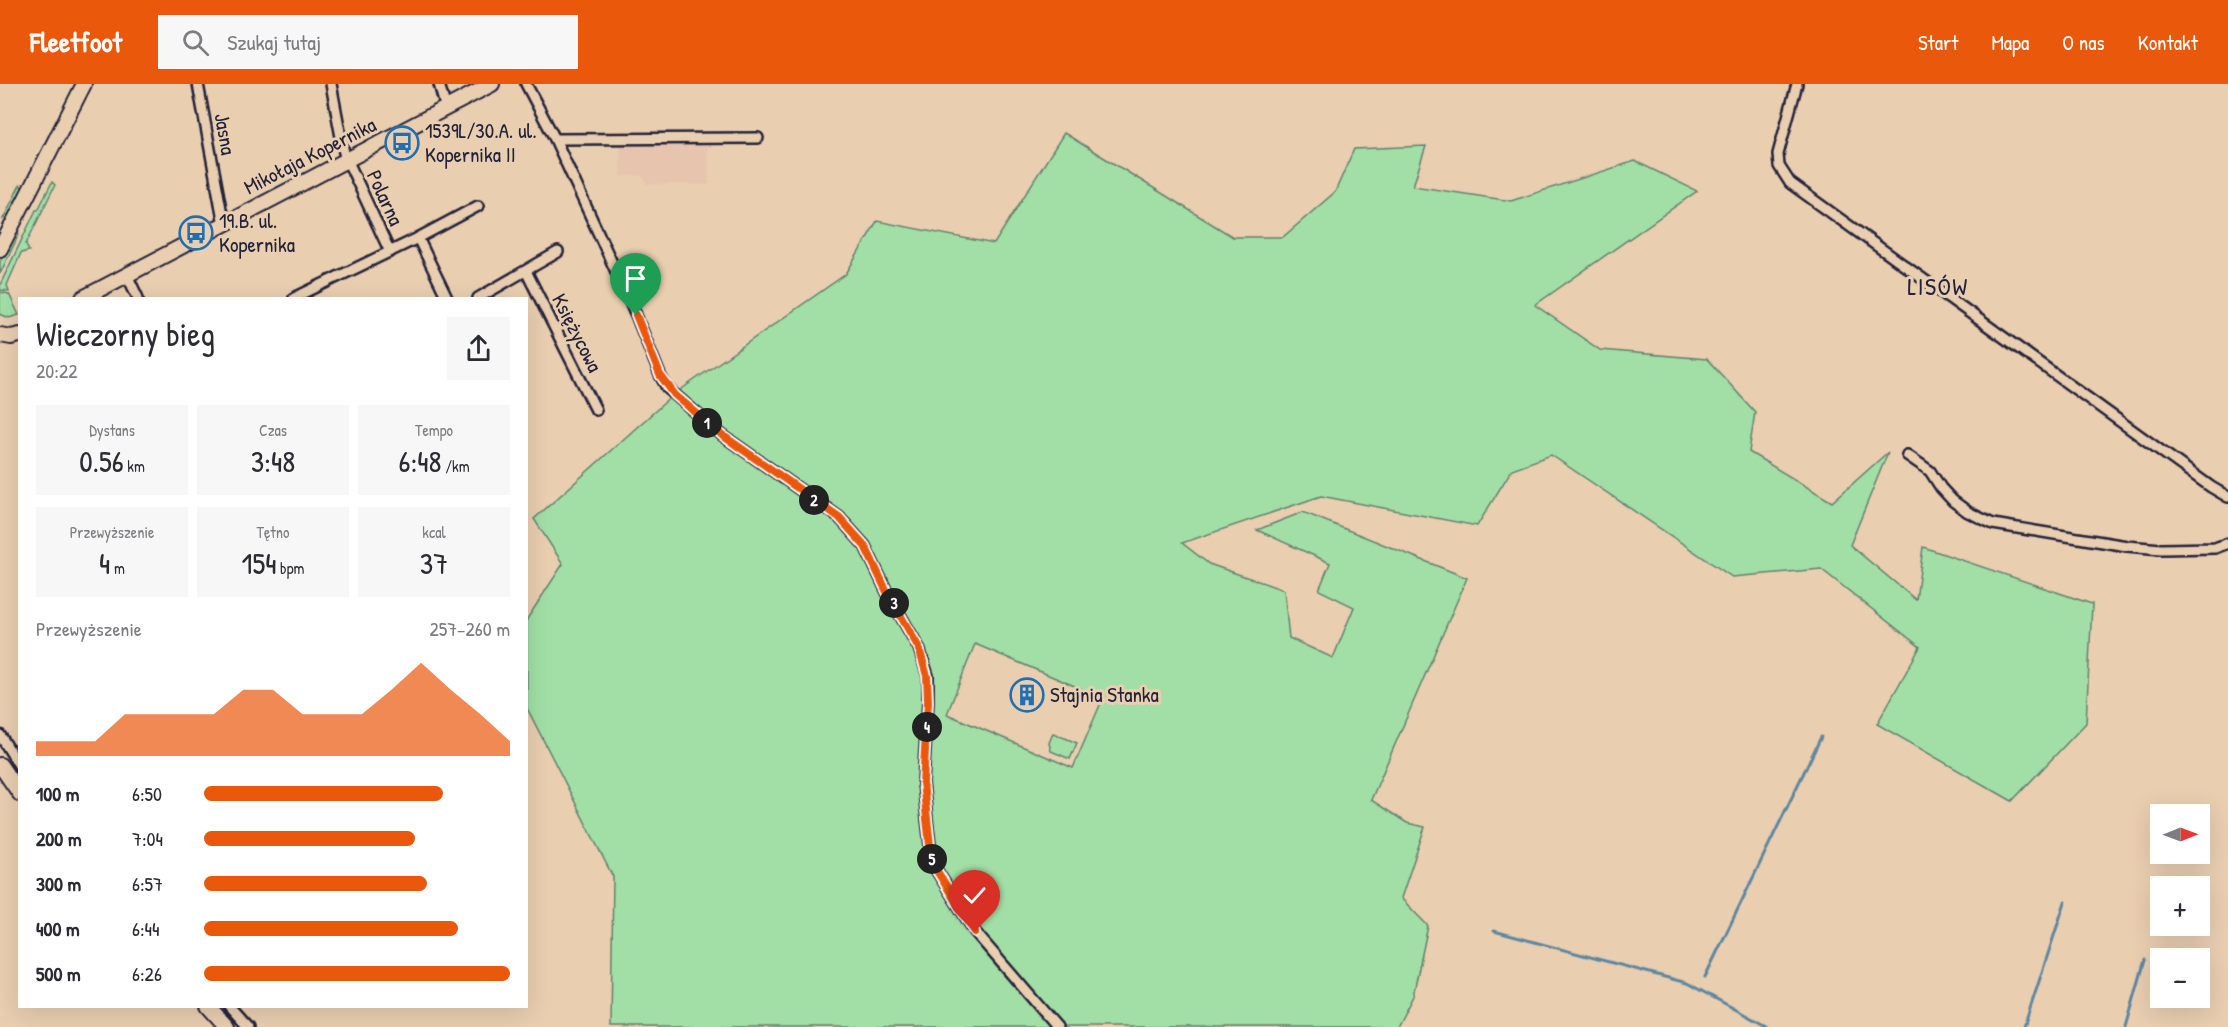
<!DOCTYPE html>
<html lang="pl">
<head>
<meta charset="utf-8">
<style>
  :root { --surface:#fff; --page:#f7f7f7; --text:#2b2b33; --muted:#7c7c81; --accent:#ea580c }
  body { margin:0; font-family:"Patrick Hand",sans-serif; background:var(--page); color:var(--text); height:100vh; display:flex; flex-direction:column; font-size:22px; white-space:nowrap }
  * { box-sizing:border-box; margin:0 }
  p { font-size:20px; color:var(--muted) }
  .icon { flex:none; width:33px; height:33px; fill:none; stroke:currentColor; stroke-width:2; stroke-linecap:round; stroke-linejoin:round }
  .map { position:relative; flex:1; overflow:hidden }
  .panel { position:absolute; left:18px; top:213px; width:510px; height:711px; display:flex; flex-direction:column; background:var(--surface); border-radius:0px; box-shadow:0 6px 24px #0002 }
  .panel>* { flex:none }
  .needle { width:39px; rotate:89deg }
  .fabs { position:absolute; left:2150px; top:720px; display:grid; gap:12px }
  .fabs a { display:grid; place-items:center; width:60px; height:60px; border-radius:0px; background:var(--surface); box-shadow:0 6px 24px #0002; font-size:30px }
  .pin { position:absolute; display:grid; place-items:center; width:51px; height:51px; color:#fff; margin:-62px -26px; border-radius:50% 50% 50% 0; rotate:-45deg; box-shadow:0 0 6px #0007 }
  .pin .icon { rotate:45deg }
  .km { position:absolute; width:30px; height:30px; margin:-15px; border-radius:50%; background:#222; color:#fff; font-size:16px; line-height:30px; text-align:center }
  .round { display:grid; place-items:center; flex:none; width:63px; height:63px; border-radius:0px; background:var(--page) }
  .overview { display:flex; align-items:center; justify-content:space-between; height:102px; padding:0 18px }
  h1 { font-size:33px; font-weight:600; line-height:45px }
  .metrics { display:grid; grid-template-columns:repeat(3,1fr); gap:9px; height:102px; padding:6px 18px }
  .metrics div { display:grid; align-content:center; border-radius:0px; background:var(--page); text-align:center }
  .metrics b { font-size:30px; font-weight:600 }
  .metrics small { font-size:16px; font-weight:400 }
  .metrics p { font-size:16px }
  .chart { height:168px; padding:12px 18px }
  .chart p { display:flex; justify-content:space-between }
  .chart svg { width:100%; height:108px; margin-top:6px; fill:var(--accent); opacity:.7 }
  ul { padding:0 18px; list-style:none; font-size:20px }
  li { display:grid; grid-template-columns:96px 72px 1fr; align-items:center; height:45px }
  li i { height:15px; border-radius:8px; background:var(--accent) }
  header { display:flex; align-items:center; gap:36px; box-sizing:border-box; height:84px; padding:0 30px; background:var(--accent); color:#fff }
  header strong { font-size:28px }
  nav { display:flex; gap:33px; margin-inline-start:auto; font-size:21px }
  .search { width:420px; height:54px; background:var(--page); display:flex; align-items:center; gap:15px; box-sizing:border-box; padding:0 21px; border-radius:0px; color:var(--muted); font-size:22px }
  .map>svg:first-child { display:block }
</style>
</head>
<body>
<header>
<strong>Fleetfoot</strong>
<div class="search"><svg class="icon" aria-label="search" viewBox="0 0 24 24"><circle cx="10" cy="10" r="6"/><path d="M15 15l6 6"/></svg>Szukaj tutaj</div>
<nav><a>Start</a><a>Mapa</a><a>O nas</a><a>Kontakt</a></nav>
</header>
<div class="map">
<svg width="2228" height="943" viewBox="0 0 2228 943">
  <rect width="100%" height="100%" fill="#e9ceb0"/>
  <filter id="ink" filterUnits="userSpaceOnUse"><feTurbulence type="fractalNoise" baseFrequency=".0167" numOctaves="2"/><feDisplacementMap in="SourceGraphic" scale="12" xChannelSelector="R" yChannelSelector="G"/><feConvolveMatrix kernelMatrix="1 2 1 2 8 2 1 2 1" color-interpolation-filters="sRGB"/></filter>
  <g filter="url(#ink)">
    <!-- built -->
    <polygon fill="#e7c4ad" points="707,57 709,100 647,100 642,91 621,92 620,58"/>
    <!-- green -->
    <g fill="#a1dfa6" stroke="#628070" stroke-width="1.5" fill-rule="evenodd">
      <path d="M 1064,49 L 1233,153 L 1283,153 L 1335,108 L 1354,65 L 1426,62 L 1413,102 L 1511,117 L 1635,77 L 1697,107 L 1535,221 L 1600,266 L 1707,275 L 1755,328 L 1749,368 L 1832,418 L 1888,368 L 1850,461 L 1916,516 L 1923,463 L 2092,520 L 2086,639 L 2012,717 L 1877,640 L 1920,563 L 1821,485 L 1732,493 L 1551,371 L 1512,385 L 1477,442 L 1321,412 L 1182,459 L 1209,480 L 1284,506 L 1289,554 L 1333,574 L 1354,523 L 1319,506 L 1330,479 L 1257,446 L 1303,428 L 1467,494 L 1371,716 L 1407,739 L 1425,743 L 1401,814 L 1428,842 L 1413,912 L 1397,943 L 611,943 L 613,793 L 527,624 L 527,535 L 563,480 L 534,435 L 673,311 L 846,190 L 877,137 L 994,160 ZM 975,560 L 1103,614 L 1073,684 L 947,630 Z"/>
      <polygon points="52,98 55,101 26,160 29,167 21,169 7,201 9,207 0,206 0,201 36,126 38,126"/>
      <polygon points="20,101 22,103 22,107 10,132 3,135"/>
      <polygon points="18,147 19,150 0,190 0,177"/>
      <polygon points="0,208 9,210 19,231 9,234 0,230"/>
      <polygon points="1053,649 1077,659 1070,675 1051,667 1049,659"/>
    </g>
    <g fill="none" stroke-linecap="round" stroke-linejoin="round">
      <!-- stream -->
      <g stroke="#5d87a2" stroke-width="3">
        <polyline points="1494,847 1687,899 1766,942"/>
        <polyline points="1705,893 1821,653"/>
        <polyline points="2024,943 2065,818"/>
        <polyline points="2126,943 2145,876"/>
      </g>
      <!-- street casing -->
      <g stroke="#22223b" stroke-width="14">
        <g id="street">
          <polyline points="198,0 224,141"/>
          <polyline points="331,0 344,69 390,168"/>
          <polyline points="439,0 446,25"/>
          <polyline points="526,0 555,55 636,231 660,291 667,304 722,351 839,433 865,462 887,508 919,564 928,592 928,618 923,699 932,779 975,848 1057,943"/>
          <polyline points="1797,0 1778,70 1779,82 1790,99 2211,403 2228,413"/>
          <polyline points="555,55 758,54"/>
          <polyline points="418,154 447,214"/>
          <polyline points="526,187 596,326"/>
          <polyline points="127,191 138,214"/>
          <polyline points="294,214 418,154 478,122"/>
          <polyline points="478,214 558,168"/>
          <polyline points="1907,371 1930,387 1941,404 1953,417 1968,428 1993,440 2127,462 2161,465 2215,464 2228,459"/>
          <polyline points="0,651 20,683"/>
          <polyline points="229,922 248,943"/>
        </g>
      </g>
      <!-- secondary casing -->
      <g stroke="#22223b" stroke-width="18">
        <g id="secondary">
          <polyline points="0,165 84,0"/>
          <polyline points="83,214 492,0"/>
          <polyline points="0,251 11,253 20,251"/>
          <polyline points="0,681 20,710"/>
          <polyline points="208,922 227,943"/>
        </g>
      </g>
      <!-- street -->
      <use href="#street" stroke="#e9ceb0" stroke-width="9"/>
      <!-- secondary -->
      <use href="#secondary" stroke="#e9ceb0" stroke-width="14"/>
    </g>
  </g>
  <g fill="none" stroke-linecap="round" stroke-linejoin="round" filter="url(#ink)">
    <!-- route casing -->
    <g stroke="#fff" stroke-width="12">
      <polyline id="route" points="636,231 660,291 675,311 722,351 839,433 865,462 887,508 919,564 927,592 928,618 923,699 932,779 975,848"/>
    </g>
    <!-- route -->
    <use href="#route" stroke="#ea580c" stroke-width="8"/>
  </g>
  <!-- icons -->
  <defs>
    <g id="bus-ring" transform="scale(1.725)"><circle r="9.5" fill="#e9ceb0" stroke="#1f6fb2" stroke-width="1.5"/><path d="M-5-6H5V4H4V6H2V4H-2V6H-4V4H-5ZM-3.5-4V0h7V-4ZM-3.5 1.2v1.5H-2V1.2ZM2 1.2v1.5H3.5V1.2Z" fill="#1f6fb2"/></g>
    <g id="building-ring" transform="scale(1.725)"><circle r="9.5" fill="#e9ceb0" stroke="#1f6fb2" stroke-width="1.5"/><path d="M-4-6H4V6H1V3H-1V6H-4ZM-2.5-4.3h1.7v1.8h-1.7ZM.8-4.3h1.7v1.8H.8ZM-2.5-1h1.7V.8h-1.7ZM.8-1h1.7V.8H.8Z" fill="#1f6fb2"/></g>
  </defs>
  <g fill-rule="evenodd">
    <use href="#bus-ring" x="402" y="59"/>
    <use href="#bus-ring" x="196" y="149"/>
    <use href="#building-ring" x="1027" y="611"/>
  </g>
  <g text-anchor="middle" stroke-width="6" stroke-linejoin="round" paint-order="stroke">
    <!-- poi labels -->
    <g font-size="21" fill="#22223b" stroke="#e9ceb0" text-anchor="start">
      <text x="425" y="54">1539L/30.A. ul.<tspan x="425" dy="24">Kopernika II</tspan></text>
      <text x="219" y="144">19.B. ul.<tspan x="219" dy="24">Kopernika</tspan></text>
      <text x="1050" y="618">Stajnia Stanka</text>
    </g>
    <!-- street labels -->
    <g font-size="21" fill="#22223b" stroke="#e9ceb0">
      <text transform="translate(225 50) rotate(80)" y="7">Jasna</text>
      <text transform="translate(310 72) rotate(-27)" y="7">Mikołaja Kopernika</text>
      <text transform="translate(385 114) rotate(65)" y="7">Polarna</text>
      <text transform="translate(577 249) rotate(63)" y="7">Księżycowa</text>
    </g>
    <!-- quarter labels -->
    <g font-size="24" letter-spacing="1.5" fill="#22223b" stroke="#e9ceb0">
      <text x="1938" y="211">LISÓW</text>
    </g>
  </g>
</svg>
<div class="fabs">
<a><svg class="needle" viewBox="-14 -14 28 28"><path d="M0-13l5 13h-10z" fill="#e53935"/><path d="M0 13l5-13h-10z" fill="#7c7c81"/></svg></a>
<a>+</a>
<a>−</a>
</div>
<div class="pin" style="left:636px;top:231px;background:#1e9e55"><svg class="icon" aria-label="arrive" viewBox="0 0 24 24"><path d="M6 21V4h12l-3 4 3 4H6"/></svg></div>
<div class="pin" style="left:975px;top:848px;background:#d93025"><svg class="icon" aria-label="check" viewBox="0 0 24 24"><path d="M5 12l5 5 9-10"/></svg></div>
<b class="km" style="left:707px;top:339px">1</b>
<b class="km" style="left:814px;top:416px">2</b>
<b class="km" style="left:894px;top:519px">3</b>
<b class="km" style="left:927px;top:643px">4</b>
<b class="km" style="left:932px;top:775px">5</b>
<section class="panel">
<div class="overview"><div><h1>Wieczorny bieg</h1><p>20:22</p></div><a class="round"><svg class="icon" aria-label="share" viewBox="0 0 24 24"><path d="M12 15V3M7 8l5-5 5 5M5 13v7h14v-7"/></svg></a></div>
<div class="metrics">
<div><p>Dystans</p><b>0.56<small> km</small></b></div>
<div><p>Czas</p><b>3:48</b></div>
<div><p>Tempo</p><b>6:48<small> /km</small></b></div>
</div>
<div class="metrics">
<div><p>Przewyższenie</p><b>4<small> m</small></b></div>
<div><p>Tętno</p><b>154<small> bpm</small></b></div>
<div><p>kcal</p><b>37</b></div>
</div>
<div class="chart"><p><span>Przewyższenie</span>257–260 m</p>
<svg viewBox="0 0 160 44" preserveAspectRatio="none"><path d="M0 44V38L10 38L20 38L30 27L40 27L50 27L60 27L70 17L80 17L90 27L100 27L110 27L120 17L130 6L140 17L150 27L160 38V44z"/></svg>
</div>
<ul>
<li><b>100 m</b>6:50<i style="width:78%"></i></li>
<li><b>200 m</b>7:04<i style="width:69%"></i></li>
<li><b>300 m</b>6:57<i style="width:73%"></i></li>
<li><b>400 m</b>6:44<i style="width:83%"></i></li>
<li><b>500 m</b>6:26<i style="width:100%"></i></li>
</ul>
</section>
</div>
</body>
</html>
